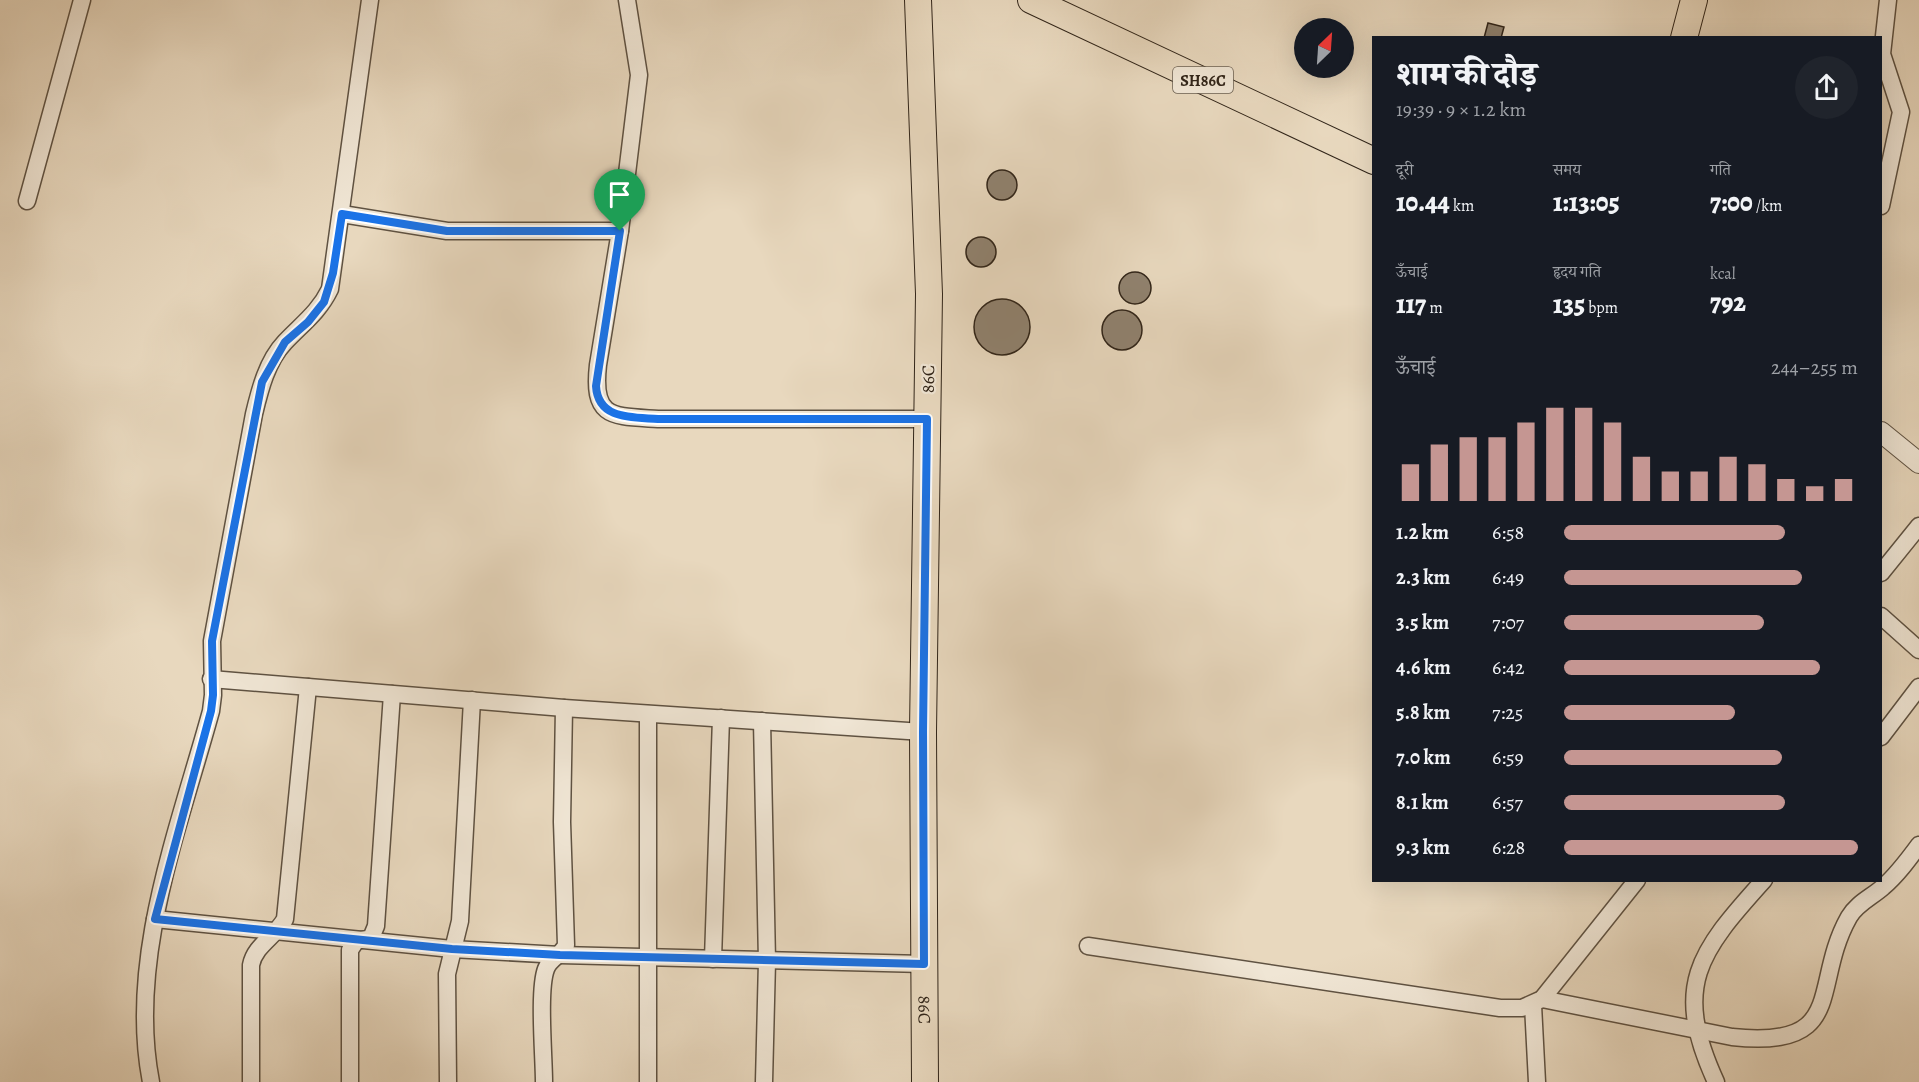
<!DOCTYPE html>
<html lang="hi">
<head>
<meta charset="utf-8">
<style>
  :root { --surface:#171b24; --page:#20242c; --text:#f1f3f6; --muted:#9ea1a6; --accent:#c59692 }
  body { margin:0; font-family:Alegreya,"Noto Serif Devanagari",serif; background:var(--page); color:var(--text); height:100vh; display:flex; flex-direction:column; font-size:22px; white-space:nowrap }
  * { box-sizing:border-box; margin:0 }
  p { font-size:20px; color:var(--muted) }
  .icon { flex:none; width:33px; height:33px; fill:none; stroke:currentColor; stroke-width:2; stroke-linecap:round; stroke-linejoin:round }
  .map { position:relative; flex:1; overflow:hidden }
  .sheet { position:absolute; left:1372px; top:36px; width:510px; height:846px; display:flex; flex-direction:column; background:var(--surface); border-radius:0px; box-shadow:0 6px 24px #0002 }
  .sheet>* { flex:none }
  .needle { width:39px; rotate:25deg }
  .fabs { position:absolute; left:1294px; top:18px; display:grid; gap:12px }
  .fabs a { display:grid; place-items:center; width:60px; height:60px; border-radius:50%; background:var(--surface); box-shadow:0 6px 24px #0002; font-size:30px }
  .pin { position:absolute; display:grid; place-items:center; width:51px; height:51px; color:#fff; margin:-62px -26px; border-radius:50% 50% 50% 0; rotate:-45deg; box-shadow:0 0 6px #0007 }
  .pin .icon { rotate:45deg }
  .round { display:grid; place-items:center; flex:none; width:63px; height:63px; border-radius:32px; background:var(--page) }
  .overview { display:flex; align-items:center; justify-content:space-between; height:102px; padding:0 24px }
  h1 { font-size:33px; font-weight:800; line-height:45px }
  .figures { display:grid; grid-template-columns:repeat(3,1fr); gap:9px; height:102px; padding:6px 24px }
  .figures div { display:grid; align-content:center }
  .figures b { font-size:26px; font-weight:800 }
  .figures small { font-size:16px; font-weight:400 }
  .figures p { font-size:16px }
  .chart { height:168px; padding:12px 24px }
  .chart p { display:flex; justify-content:space-between }
  .chart svg { width:100%; height:108px; margin-top:6px; stroke:var(--accent); stroke-width:6 }
  ul { padding:0 24px; list-style:none; font-size:20px }
  li { display:grid; grid-template-columns:96px 72px 1fr; align-items:center; height:45px }
  li i { height:15px; border-radius:8px; background:var(--accent) }
  .map>svg:first-child { display:block }
</style>
</head>
<body>
<div class="map">
<svg width="1919" height="1082" viewBox="0 0 1919 1082">
  <rect width="100%" height="100%" fill="#e8d8be"/>
  <filter id="stains"><feTurbulence type="fractalNoise" baseFrequency=".00333" numOctaves="4"/><feColorMatrix values="0 0 0 0 .2 0 0 0 0 .09 0 0 0 0 .02 0 0 0 .5 -.17"/></filter>
  <radialGradient id="worn" r=".72"><stop offset=".6" stop-color="#630" stop-opacity="0"/><stop offset="1" stop-color="#630" stop-opacity=".3"/></radialGradient>
  <!-- building -->
  <g fill="#90826f" stroke="#312519" stroke-width="1.5">
    <polygon points="1488,23 1504,27 1501,38 1484,38"/>
    <circle cx="1002" cy="185" r="15"/>
    <circle cx="981" cy="252" r="15"/>
    <circle cx="1135" cy="288" r="16"/>
    <circle cx="1002" cy="327" r="28"/>
    <circle cx="1122" cy="330" r="20"/>
  </g>
  <g fill="none" stroke-linecap="round" stroke-linejoin="round">
    <!-- minor casing -->
    <g stroke="#5f5242" stroke-width="19">
      <g id="minor">
        <path d="M 627,0 L 639,75 L 620,231 L 598,365 C 592,419 612,416 658,419 L 927,419"/>
        <polyline points="27,201 82,0"/>
        <polyline points="1881,206 1901,112 1882,54 1888,0"/>
        <polyline points="342,214 447,231 620,231"/>
        <polyline points="1881,573 1919,526"/>
        <polyline points="1881,616 1919,650"/>
        <polyline points="211,679 564,708 923,732"/>
        <polyline points="648,714 648,1082"/>
        <polyline points="762,721 767,961 764,1082"/>
        <polyline points="1881,737 1919,687"/>
        <polyline points="155,919 452,949 560,955 924,964"/>
        <polyline points="1088,946 1500,1008 1522,1008 1542,999 1637,880"/>
        <polyline points="713,959 721,718"/>
        <path d="M 1542,999 L 1732,1037 C 1849,1049 1810,986 1849,917 C 1857,903 1872,897 1883,887 C 1897,875 1908,860 1919,845"/>
        <polyline points="1533,1005 1537,1082"/>
        <path d="M 151,1082 C 127,960 179,828 211,711 L 213,695 L 212,641 L 254,414 C 260,389 267,361 285,342 C 302,324 319,312 330,289 L 370,0"/>
        <path d="M 251,1082 L 251,965 C 255,945 275,937 285,919 L 308,687"/>
        <polyline points="350,1082 350,950 356,941 371,938 376,926 392,694"/>
        <polyline points="448,1082 447,974 460,921 472,700"/>
        <path d="M 544,1082 C 544,1057 538,990 546,969 C 550,958 561,956 566,945 L 562,822 L 564,708"/>
        <path d="M 1716,1082 C 1672,986 1698,953 1764,880"/>
      </g>
    </g>
    <!-- tertiary casing -->
    <g stroke="#5f5242" stroke-width="22">
      <polyline id="tertiary" points="1881,432 1919,463"/>
    </g>
    <!-- primary casing -->
    <g stroke="#312519" stroke-width="28">
      <g id="primary">
        <path id="s1" d="M 918,0 L 929,294 L 923,732 L 925,1082"/>
        <polyline points="1031,0 1374,161"/>
        <polyline points="1684,38 1694,0"/>
      </g>
    </g>
    <!-- minor -->
    <use href="#minor" stroke="#f0e6d5" stroke-width="16"/>
    <!-- tertiary -->
    <use href="#tertiary" stroke="#f0e6d5" stroke-width="20"/>
    <!-- primary -->
    <use href="#primary" stroke="#e8d8be" stroke-width="26"/>
  </g>
  <g fill="none" stroke-linecap="round" stroke-linejoin="round">
    <!-- route casing -->
    <g stroke="#fff" stroke-width="12">
      <path id="route" d="M 342,214 L 447,231 L 620,231 L 596,386 C 598,420 632,417 658,419 L 927,419 L 923,732 L 924,964 L 560,955 L 452,949 L 155,919 L 211,711 L 213,695 L 212,641 L 262,382 L 285,342 L 308,322 L 324,302 L 333,273 Z"/>
    </g>
    <!-- route -->
    <use href="#route" stroke="#1a73e8" stroke-width="8"/>
  </g>
  <g text-anchor="middle" stroke-width="4.5" stroke-linejoin="round" paint-order="stroke">
    <!-- shield labels -->
    <rect fill="#f0e6d5" stroke="#6a5f51" stroke-width="1.5" x="1173" y="67" width="60" height="26" rx="4.5"/>
    <g font-size="16" font-weight="bold" fill="#312519">
      <text x="1203" y="86">SH86C</text>
    </g>
    <!-- street labels -->
    <g font-size="18" fill="#312519" stroke="#f0e6d5">
      <text transform="translate(928 379) rotate(-89)" y="6">86C</text>
      <text dy="6" stroke="none"><textPath href="#s1" startOffset="1010">86C</textPath></text>
    </g>
  </g>
  <rect width="100%" height="100%" filter="url(#stains)"/>
  <rect width="100%" height="100%" fill="url(#worn)"/>
</svg>
<div class="fabs">
<a><svg class="needle" viewBox="-14 -14 28 28"><path d="M0-13l5 13h-10z" fill="#e53935"/><path d="M0 13l5-13h-10z" fill="#9ea1a6"/></svg></a>
</div>
<div class="pin" style="left:620px;top:231px;background:#1e9e55"><svg class="icon" aria-label="arrive" viewBox="0 0 24 24"><path d="M6 21V4h12l-3 4 3 4H6"/></svg></div>
<section class="sheet">
<div class="overview"><div><h1>शाम की दौड़</h1><p>19:39 · 9 × 1.2 km</p></div><a class="round"><svg class="icon" aria-label="share" viewBox="0 0 24 24"><path d="M12 15V3M7 8l5-5 5 5M5 13v7h14v-7"/></svg></a></div>
<div class="figures">
<div><p>दूरी</p><b>10.44<small> km</small></b></div>
<div><p>समय</p><b>1:13:05</b></div>
<div><p>गति</p><b>7:00<small> /km</small></b></div>
</div>
<div class="figures">
<div><p>ऊँचाई</p><b>117<small> m</small></b></div>
<div><p>हृदय गति</p><b>135<small> bpm</small></b></div>
<div><p>kcal</p><b>792</b></div>
</div>
<div class="chart"><p><span>ऊँचाई</span>244–255 m</p>
<svg viewBox="0 0 160 44" preserveAspectRatio="none"><path d="M5 44V29M15 44V21M25 44V18M35 44V18M45 44V12M55 44V6M65 44V6M75 44V12M85 44V26M95 44V32M105 44V32M115 44V26M125 44V29M135 44V35M145 44V38M155 44V35"/></svg>
</div>
<ul>
<li><b>1.2 km</b>6:58<i style="width:75%"></i></li>
<li><b>2.3 km</b>6:49<i style="width:81%"></i></li>
<li><b>3.5 km</b>7:07<i style="width:68%"></i></li>
<li><b>4.6 km</b>6:42<i style="width:87%"></i></li>
<li><b>5.8 km</b>7:25<i style="width:58%"></i></li>
<li><b>7.0 km</b>6:59<i style="width:74%"></i></li>
<li><b>8.1 km</b>6:57<i style="width:75%"></i></li>
<li><b>9.3 km</b>6:28<i style="width:100%"></i></li>
</ul>
</section>
</div>
</body>
</html>
